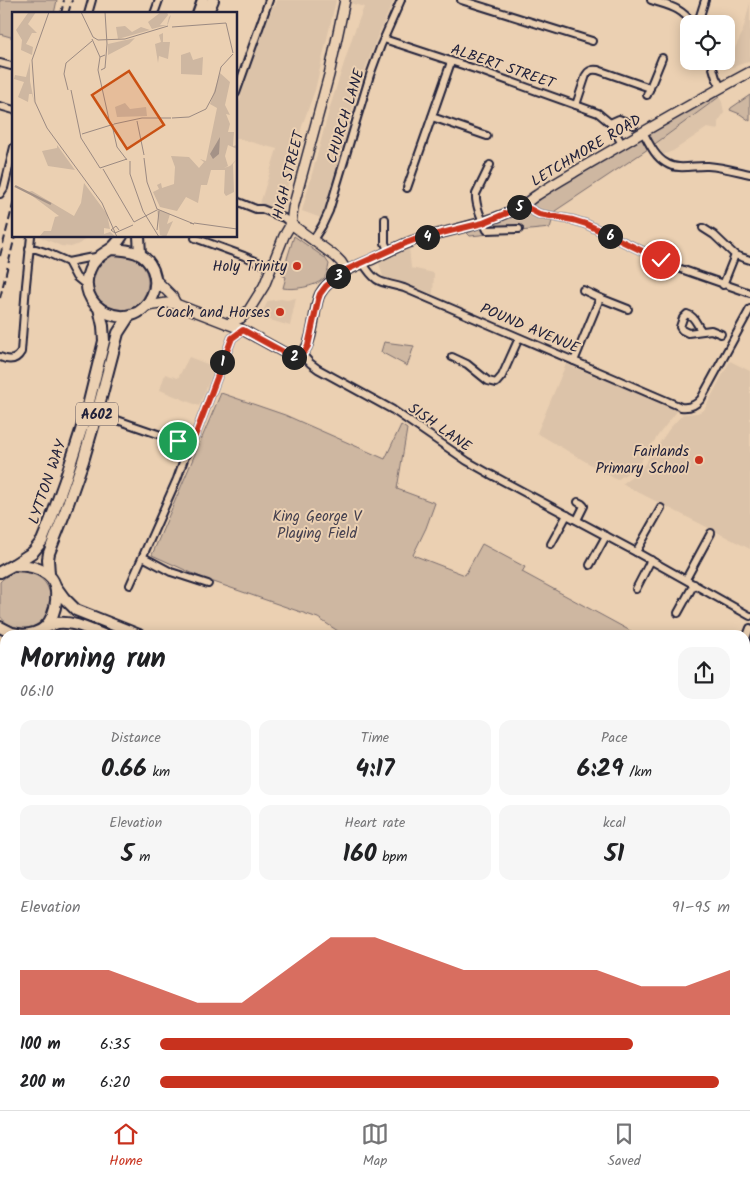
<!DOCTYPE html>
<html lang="en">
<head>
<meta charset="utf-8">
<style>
  :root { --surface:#fff; --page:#f6f6f6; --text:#202124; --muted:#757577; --line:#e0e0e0; --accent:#c8321e }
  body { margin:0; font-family:Kalam,sans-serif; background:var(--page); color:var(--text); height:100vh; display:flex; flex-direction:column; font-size:19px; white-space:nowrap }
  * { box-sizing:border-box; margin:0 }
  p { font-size:16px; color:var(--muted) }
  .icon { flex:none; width:28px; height:28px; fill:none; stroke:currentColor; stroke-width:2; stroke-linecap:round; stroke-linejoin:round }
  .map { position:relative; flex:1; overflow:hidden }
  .panel { position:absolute; left:0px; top:630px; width:750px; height:480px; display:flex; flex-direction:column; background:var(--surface); border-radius:15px 15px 0 0; box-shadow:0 2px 12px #0003 }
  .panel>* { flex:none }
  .buttons { position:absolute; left:680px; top:15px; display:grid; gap:10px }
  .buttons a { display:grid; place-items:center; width:55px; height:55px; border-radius:10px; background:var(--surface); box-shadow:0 2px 12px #0003; font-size:25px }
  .pin { position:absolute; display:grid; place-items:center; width:42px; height:42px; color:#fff; margin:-21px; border:2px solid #fff; border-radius:50%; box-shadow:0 1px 5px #0007 }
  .km { position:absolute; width:25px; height:25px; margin:-12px; border-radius:50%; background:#222; color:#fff; font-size:14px; line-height:25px; text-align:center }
  .round { display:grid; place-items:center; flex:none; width:52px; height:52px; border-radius:15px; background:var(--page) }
  .overview { display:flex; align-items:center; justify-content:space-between; height:85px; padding:0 20px }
  h1 { font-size:28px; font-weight:700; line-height:38px }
  .figures { display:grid; grid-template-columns:repeat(3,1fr); gap:8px; height:85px; padding:5px 20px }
  .figures div { display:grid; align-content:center; border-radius:12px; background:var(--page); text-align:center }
  .figures b { font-size:25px; font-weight:700 }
  .figures small { font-size:14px; font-weight:400 }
  .figures p { font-size:14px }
  .chart { height:140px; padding:10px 20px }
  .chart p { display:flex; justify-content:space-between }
  .chart svg { width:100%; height:90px; margin-top:5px; fill:var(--accent); opacity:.7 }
  ul { padding:0 20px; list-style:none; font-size:16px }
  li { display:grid; grid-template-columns:80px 60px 1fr; align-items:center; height:38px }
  li i { height:12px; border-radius:6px; background:var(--accent) }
  .tab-bar { display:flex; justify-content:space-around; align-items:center; height:70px; border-top:1px solid var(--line); background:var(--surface); font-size:14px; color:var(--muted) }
  .tab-bar a { display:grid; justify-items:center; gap:2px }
  .tab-bar .active { color:var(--accent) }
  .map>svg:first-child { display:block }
</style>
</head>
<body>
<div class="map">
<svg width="750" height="1110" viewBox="0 0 750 1110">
  <rect width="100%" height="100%" fill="#ebd0b2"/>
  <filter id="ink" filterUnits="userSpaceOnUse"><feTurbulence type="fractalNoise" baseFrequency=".02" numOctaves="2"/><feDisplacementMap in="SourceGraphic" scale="10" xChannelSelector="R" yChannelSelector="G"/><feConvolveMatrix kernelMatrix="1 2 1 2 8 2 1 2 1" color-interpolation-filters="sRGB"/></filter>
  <g filter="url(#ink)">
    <!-- built -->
    <g fill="#dcc3a9">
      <polygon points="277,0 336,0 315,90 302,126 289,182 283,198 287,200 283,216 259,207 277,149 236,138 236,111 257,47 273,6 275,6"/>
      <polygon points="351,0 394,0 376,40 357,91 334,179 321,218 302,211 330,107 353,35 364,7 350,3"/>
      <polygon points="750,3 750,61 724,70 742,34"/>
      <polygon points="719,97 722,102 724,113 718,122 718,130 707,128 673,151 662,155 657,142"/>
      <polygon points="38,236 89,236 79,244 71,247 61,246"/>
      <polygon points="409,247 411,268 434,273 433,294 407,284 384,280 379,263"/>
      <polygon points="296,298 290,326 260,317 268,301 281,299 287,300"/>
      <polygon points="189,357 215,367 199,406 160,390 165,374 178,378"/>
      <polygon points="730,361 750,371 750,549 622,484 632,477 642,468 670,428 683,414 697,413 704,410"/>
      <polygon points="566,364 678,410 659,434 639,464 629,472 617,480 537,433"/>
    </g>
    <!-- green -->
    <g fill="#ceb7a1" stroke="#786c6e">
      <polygon points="0,0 57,0 54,14 14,14 14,38 0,34"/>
      <polygon points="717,93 719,97 648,149 555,211 550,228 470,236 467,233 494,224 518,212 538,198"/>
      <polygon points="750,95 750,121 740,114 730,110 731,108"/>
      <path d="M 294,236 L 325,258 L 329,264 C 328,269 327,276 323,279 C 315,287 293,290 283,288 L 286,277 L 282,275 Z"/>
      <circle cx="120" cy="282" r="28"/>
      <polygon points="384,342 414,346 407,366 381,352"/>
      <polygon points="221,393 285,415 385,459 401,425 407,429 397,489 435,503 426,528 413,555 465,575 482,544 525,567 522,572 638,635 350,635 341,633 318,618 205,579 152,555"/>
      <path d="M 20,571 C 64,573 57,631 20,628 C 12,627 5,623 0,616 L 0,582 C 5,576 12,573 20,571 Z"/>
      <polygon points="331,1105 495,1105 490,1110 328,1110"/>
    </g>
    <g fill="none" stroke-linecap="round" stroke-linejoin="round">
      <!-- street casing -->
      <g stroke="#22223b" stroke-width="10">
        <g id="street">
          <polyline points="461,0 592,41"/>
          <path d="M 651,0 C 669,6 681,7 693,24"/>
          <polyline points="88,14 92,0"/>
          <polyline points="154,14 159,0"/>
          <polyline points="694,24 700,16 705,0"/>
          <polyline points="384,39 481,71 598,113 610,123 622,144"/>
          <polyline points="711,61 716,78 721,87"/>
          <polyline points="0,63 11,66"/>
          <polyline points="236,93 269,0"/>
          <polyline points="647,95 662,58"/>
          <path d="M 576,105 L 586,75 C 589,70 592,69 598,70 L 650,88"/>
          <polyline points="0,106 14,110"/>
          <polyline points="432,117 487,136"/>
          <polyline points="610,123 619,119 634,125"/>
          <path d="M 643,132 C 649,143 655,157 666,163 C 678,171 694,165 708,166 C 722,167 736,171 750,174"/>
          <path d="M 490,165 L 476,194 C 475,204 482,221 487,230 L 519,229"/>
          <polyline points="407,188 451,62"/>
          <polyline points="0,194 4,188 14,147"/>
          <polyline points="236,201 256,209 262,209 284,218 291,224"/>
          <polyline points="524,206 539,214 573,220 586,224 678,268 750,293"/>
          <polyline points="385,219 385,243 389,252"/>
          <polyline points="703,228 714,235 735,255 723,285"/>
          <polyline points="195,238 244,256 272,268"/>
          <polyline points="313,240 322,226 329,211 370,75 381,45 401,0"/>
          <polyline points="29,249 36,249 48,253 68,262 76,277 87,286"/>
          <polyline points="735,255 750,260"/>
          <polyline points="68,262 88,258 97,257"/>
          <path d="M 363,263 C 377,286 382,281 404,288 L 681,407 C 689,408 696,405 701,399 L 750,309"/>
          <polyline points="600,298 628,309"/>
          <path d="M 701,330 C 696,324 695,316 687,314 L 683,318 L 680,327 L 682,330 L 688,333 L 711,330 L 721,334"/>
          <polyline points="302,354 310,363 318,369 393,410 467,461 490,474 636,552 750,616"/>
          <path d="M 0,357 C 9,361 16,361 21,352 L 26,285 L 31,236"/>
          <polyline points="452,357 467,364 488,381 496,383 502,376 519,338"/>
          <polyline points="574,361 600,298 583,290"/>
          <polyline points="97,413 178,441 188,441 195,436 232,338 243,330"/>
          <polyline points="577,520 584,506 582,504 578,502"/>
          <polyline points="551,544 567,515"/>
          <polyline points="636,552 661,508"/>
          <polyline points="143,557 171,572 208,584"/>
          <polyline points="590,565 606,536"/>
          <polyline points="686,579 711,533"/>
          <polyline points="130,585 177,479 188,448 188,441"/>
          <polyline points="636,589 651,560"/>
          <polyline points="678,613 694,584"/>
          <polyline points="745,641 750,628"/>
          <polyline points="745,728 750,727"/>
          <polyline points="745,779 750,780"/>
          <polyline points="5,825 3,831 5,836"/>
          <polyline points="0,1047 5,1034"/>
          <polyline points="0,1061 5,1064"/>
          <polyline points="745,1091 750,1094"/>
          <polyline points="35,1110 37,1105"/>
          <polyline points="213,1110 216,1105"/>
          <polyline points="505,1110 510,1105"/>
          <polyline points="602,1110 606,1105"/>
          <polyline points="696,1110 698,1105"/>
        </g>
      </g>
      <!-- secondary casing -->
      <g stroke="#22223b" stroke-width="12">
        <g id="secondary">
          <polyline points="291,224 336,257 341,262 346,270"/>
          <polyline points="155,279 172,296 176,304"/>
          <path d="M 147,306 L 167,303 L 176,304 L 243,330 L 287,354 C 316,366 311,311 320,294 C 331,275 354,267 373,259 C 387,252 402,244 418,239 C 454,229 488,224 522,206 C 527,203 532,198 537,195 C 549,187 561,180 573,173 C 631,139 690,104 750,72"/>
          <polyline points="228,324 241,318 249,310 264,286 284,236 291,224 293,208 329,75 345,0"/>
        </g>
      </g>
      <!-- primary casing -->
      <g stroke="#22223b" stroke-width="14">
        <g id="primary">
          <polyline points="198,14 203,0"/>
          <polyline points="207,14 213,0"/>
          <polyline points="139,236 140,254"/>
          <path d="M 111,249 C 130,250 145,251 153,270 C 156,278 156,288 152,296 C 134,338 68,308 92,265 C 98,255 104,254 112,248 C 116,245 119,240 122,236"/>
          <path d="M 13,565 C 25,565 37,566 47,574 C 62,584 57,616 45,627 C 39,633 31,634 23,635"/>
          <polyline points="0,572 13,565 33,552 42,541 51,519 65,480 85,418 104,341 103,326 99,308"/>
          <polyline points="49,574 48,559 49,553 65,512 83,461 97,413 118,333 129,316"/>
          <polyline points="56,587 64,598 76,610 139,635"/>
          <polyline points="0,627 12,633 23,635"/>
          <path d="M 46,627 C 50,626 54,624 58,623 C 73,621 90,630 103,635"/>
          <polyline points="0,667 5,657"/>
          <polyline points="745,942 750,946"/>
          <polyline points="745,958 750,961"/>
          <polyline points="309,1110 311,1105"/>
          <polyline points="322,1110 324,1105"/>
        </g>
      </g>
      <!-- street -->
      <use href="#street" stroke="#ebd0b2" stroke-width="6"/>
      <!-- secondary -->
      <use href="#secondary" stroke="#ebd0b2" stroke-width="9"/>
      <!-- primary -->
      <use href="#primary" stroke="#ebd0b2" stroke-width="10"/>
      <!-- rail -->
      <g stroke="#22223b" stroke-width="2" stroke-dasharray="8 4" stroke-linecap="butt">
        <polyline points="61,14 64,0"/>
        <polyline points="68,14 72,0"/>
        <polyline points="0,256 14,201"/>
        <polyline points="0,298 15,236"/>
      </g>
    </g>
  </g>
  <g fill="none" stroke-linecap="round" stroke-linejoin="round" filter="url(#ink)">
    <!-- route casing -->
    <g stroke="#fff" stroke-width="10">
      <path id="route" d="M 178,441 L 188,441 L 195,436 L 232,338 L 243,330 L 287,354 C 298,358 303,356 308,346 L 318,300 L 320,294 L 326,286 L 346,270 L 406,243 L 417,239 L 483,223 L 524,206 L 539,214 L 573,220 L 586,224 L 661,260"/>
    </g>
    <!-- route -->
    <use href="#route" stroke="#c8321e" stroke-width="6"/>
  </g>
  <!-- markers -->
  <g fill="#c8321e" stroke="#ebd0b2" stroke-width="2">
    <circle cx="297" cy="266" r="5"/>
    <circle cx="280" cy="312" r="5"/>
    <circle cx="699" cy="460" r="5"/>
  </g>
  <g text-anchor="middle" stroke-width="4" stroke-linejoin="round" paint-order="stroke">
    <!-- shield labels -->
    <rect fill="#ebd0b2" stroke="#5e565f" stroke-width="1" x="76" y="402.5" width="42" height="23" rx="4"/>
    <g font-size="14" font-weight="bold" fill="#22223b">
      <text x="97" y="419">A602</text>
    </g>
    <!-- street labels -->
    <g font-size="15" fill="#22223b" stroke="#ebd0b2">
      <text transform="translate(503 66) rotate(19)" y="5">ALBERT STREET</text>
      <text transform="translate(345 116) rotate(-73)" y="5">CHURCH LANE</text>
      <text transform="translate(586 150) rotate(-31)" y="5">LETCHMORE ROAD</text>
      <text transform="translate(288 175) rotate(-76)" y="5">HIGH STREET</text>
      <text transform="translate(530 328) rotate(23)" y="5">POUND AVENUE</text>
      <text transform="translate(440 427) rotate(35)" y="5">SISH LANE</text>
      <text transform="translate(47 482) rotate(-71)" y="5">LYTTON WAY</text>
    </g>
    <!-- poi labels -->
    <g font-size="15" fill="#22223b" stroke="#ebd0b2" text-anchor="end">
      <text x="287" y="271">Holy Trinity</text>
      <text x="270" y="317">Coach and Horses</text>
      <text x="689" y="456">Fairlands<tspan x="689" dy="17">Primary School</tspan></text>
    </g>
    <!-- park labels -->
    <g font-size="15" fill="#44404f" stroke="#ebd0b2">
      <text x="317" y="521">King George V<tspan x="317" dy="17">Playing Field</tspan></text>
    </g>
  </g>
  <!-- overview -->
  <g transform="translate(12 12)">
    <rect width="225" height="225" fill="#ebd0b2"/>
    <path d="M 24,0 L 16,12 L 25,21 L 20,21 L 14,32 L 21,35 L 20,43 L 9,38 L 10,28 L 4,18 L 16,1 ZM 149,0 L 155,0 L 156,3 L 148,13 L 155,13 L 157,5 L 159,3 L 156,12 L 155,13 L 140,17 L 136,10 ZM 113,14 L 120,20 L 129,15 L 138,18 L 106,27 L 104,15 ZM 151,21 L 151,30 L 158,30 L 156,47 L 147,44 L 146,51 L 143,32 L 149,30 L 147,23 ZM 123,26 L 117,32 L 96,43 L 96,32 ZM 178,40 L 181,48 L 191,45 L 190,63 L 169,62 L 169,43 ZM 18,50 L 18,69 L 23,94 L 20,82 L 17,82 L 16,90 L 6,85 L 12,70 L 2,67 L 3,63 L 14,65 ZM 208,61 L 218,70 L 213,93 L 218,103 L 214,102 L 218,112 L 216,120 L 222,120 L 221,134 L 225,133 L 225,137 L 216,133 L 213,144 L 216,154 L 212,156 L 218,154 L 225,147 L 221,152 L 222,180 L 214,184 L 212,181 L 213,158 L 199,158 L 195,173 L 189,173 L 186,191 L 174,185 L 165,199 L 148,195 L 141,180 L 147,177 L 145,173 L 149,171 L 150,176 L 162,172 L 163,155 L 159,144 L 177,145 L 187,156 L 192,150 L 188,147 L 194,149 L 205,96 L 198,92 ZM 113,91 L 118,97 L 134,95 L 135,104 L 105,105 L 103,95 ZM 45,133 L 63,158 L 36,154 L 30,139 L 45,136 ZM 72,171 L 95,202 L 98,217 L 92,216 L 92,222 L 98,220 L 104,225 L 27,225 L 32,219 L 39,219 L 43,205 L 47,204 L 15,180 L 20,179 L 62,204 L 69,191 ZM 145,197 L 158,202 L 155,212 L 161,209 L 154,225 L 148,223 Z" fill="#ceb7a1"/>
    <path d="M 208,125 L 207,142 L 201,147 L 198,142 Z" fill="#a49287"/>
    <path fill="none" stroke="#a49287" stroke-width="2.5" d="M 3,174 L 39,192"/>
    <path fill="none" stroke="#9b8a82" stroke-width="1" d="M 37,0 L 20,48 L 23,90 L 35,116 L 90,191 L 105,225M 69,0 L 81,25 L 86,28 L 113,27 L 156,14M 214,11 L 221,41M 160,15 L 214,11M 80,27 L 88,45M 93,43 L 88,45 L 86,58 L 98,112 L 102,113M 89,58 L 93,56 L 95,32 L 93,0M 56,78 L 52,62 L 54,51 L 80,29M 59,78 L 69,126 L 88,156 L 115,147M 160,106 L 177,105 L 194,97 L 203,80 L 209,55 L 221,42M 125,109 L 132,143M 102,112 L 130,106 L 159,106M 100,113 L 105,135 L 115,148M 70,122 L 99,113M 132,146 L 135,170 L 145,197M 118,149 L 118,162 L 131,199 L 147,225M 91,157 L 122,210M 145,197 L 182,212 L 178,211M 122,210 L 145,198M 182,211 L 225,217M 107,218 L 104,214 L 99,218 L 103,221 L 121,213M 145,218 L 147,199"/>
    <path fill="#ca5113" fill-opacity="0.15" stroke="#ca5113" stroke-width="2.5" d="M 117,59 L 152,113 L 115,137 L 80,83 Z"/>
    <rect width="225" height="225" fill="none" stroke="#22223b" stroke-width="2.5"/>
  </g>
</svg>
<div class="buttons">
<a><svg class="icon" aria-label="locate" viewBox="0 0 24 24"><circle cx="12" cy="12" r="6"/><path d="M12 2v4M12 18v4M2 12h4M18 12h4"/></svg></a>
</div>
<div class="pin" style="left:178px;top:441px;background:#1e9e55"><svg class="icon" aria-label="arrive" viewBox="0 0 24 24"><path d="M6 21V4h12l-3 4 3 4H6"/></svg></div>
<div class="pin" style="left:661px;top:260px;background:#d93025"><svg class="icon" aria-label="check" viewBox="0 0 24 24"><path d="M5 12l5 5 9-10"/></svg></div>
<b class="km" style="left:222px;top:362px">1</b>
<b class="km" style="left:294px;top:357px">2</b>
<b class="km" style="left:338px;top:276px">3</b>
<b class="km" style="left:427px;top:237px">4</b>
<b class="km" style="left:519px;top:207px">5</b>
<b class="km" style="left:610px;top:236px">6</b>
<section class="panel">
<div class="overview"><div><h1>Morning run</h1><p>06:10</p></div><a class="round"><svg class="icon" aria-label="share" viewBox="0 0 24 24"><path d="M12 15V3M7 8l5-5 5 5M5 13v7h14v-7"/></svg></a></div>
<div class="figures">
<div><p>Distance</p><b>0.66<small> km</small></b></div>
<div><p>Time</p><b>4:17</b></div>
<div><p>Pace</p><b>6:29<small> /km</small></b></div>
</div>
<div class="figures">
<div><p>Elevation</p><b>5<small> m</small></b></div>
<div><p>Heart rate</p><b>160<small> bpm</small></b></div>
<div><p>kcal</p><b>51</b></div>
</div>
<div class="chart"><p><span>Elevation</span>91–95 m</p>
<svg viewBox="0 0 160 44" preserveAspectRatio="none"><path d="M0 44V22L10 22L20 22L30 30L40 38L50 38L60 22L70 6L80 6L90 14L100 22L110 22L120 22L130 22L140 30L150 30L160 22V44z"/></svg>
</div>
<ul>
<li><b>100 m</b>6:35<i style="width:83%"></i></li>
<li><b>200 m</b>6:20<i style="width:98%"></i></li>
</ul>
</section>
</div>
<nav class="tab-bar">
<a class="active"><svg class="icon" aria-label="home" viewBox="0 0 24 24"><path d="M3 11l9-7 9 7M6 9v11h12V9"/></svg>Home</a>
<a><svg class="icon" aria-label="map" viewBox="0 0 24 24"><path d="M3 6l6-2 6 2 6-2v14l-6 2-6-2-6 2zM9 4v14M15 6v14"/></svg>Map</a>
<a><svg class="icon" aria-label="saved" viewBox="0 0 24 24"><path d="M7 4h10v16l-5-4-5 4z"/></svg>Saved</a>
</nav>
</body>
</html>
